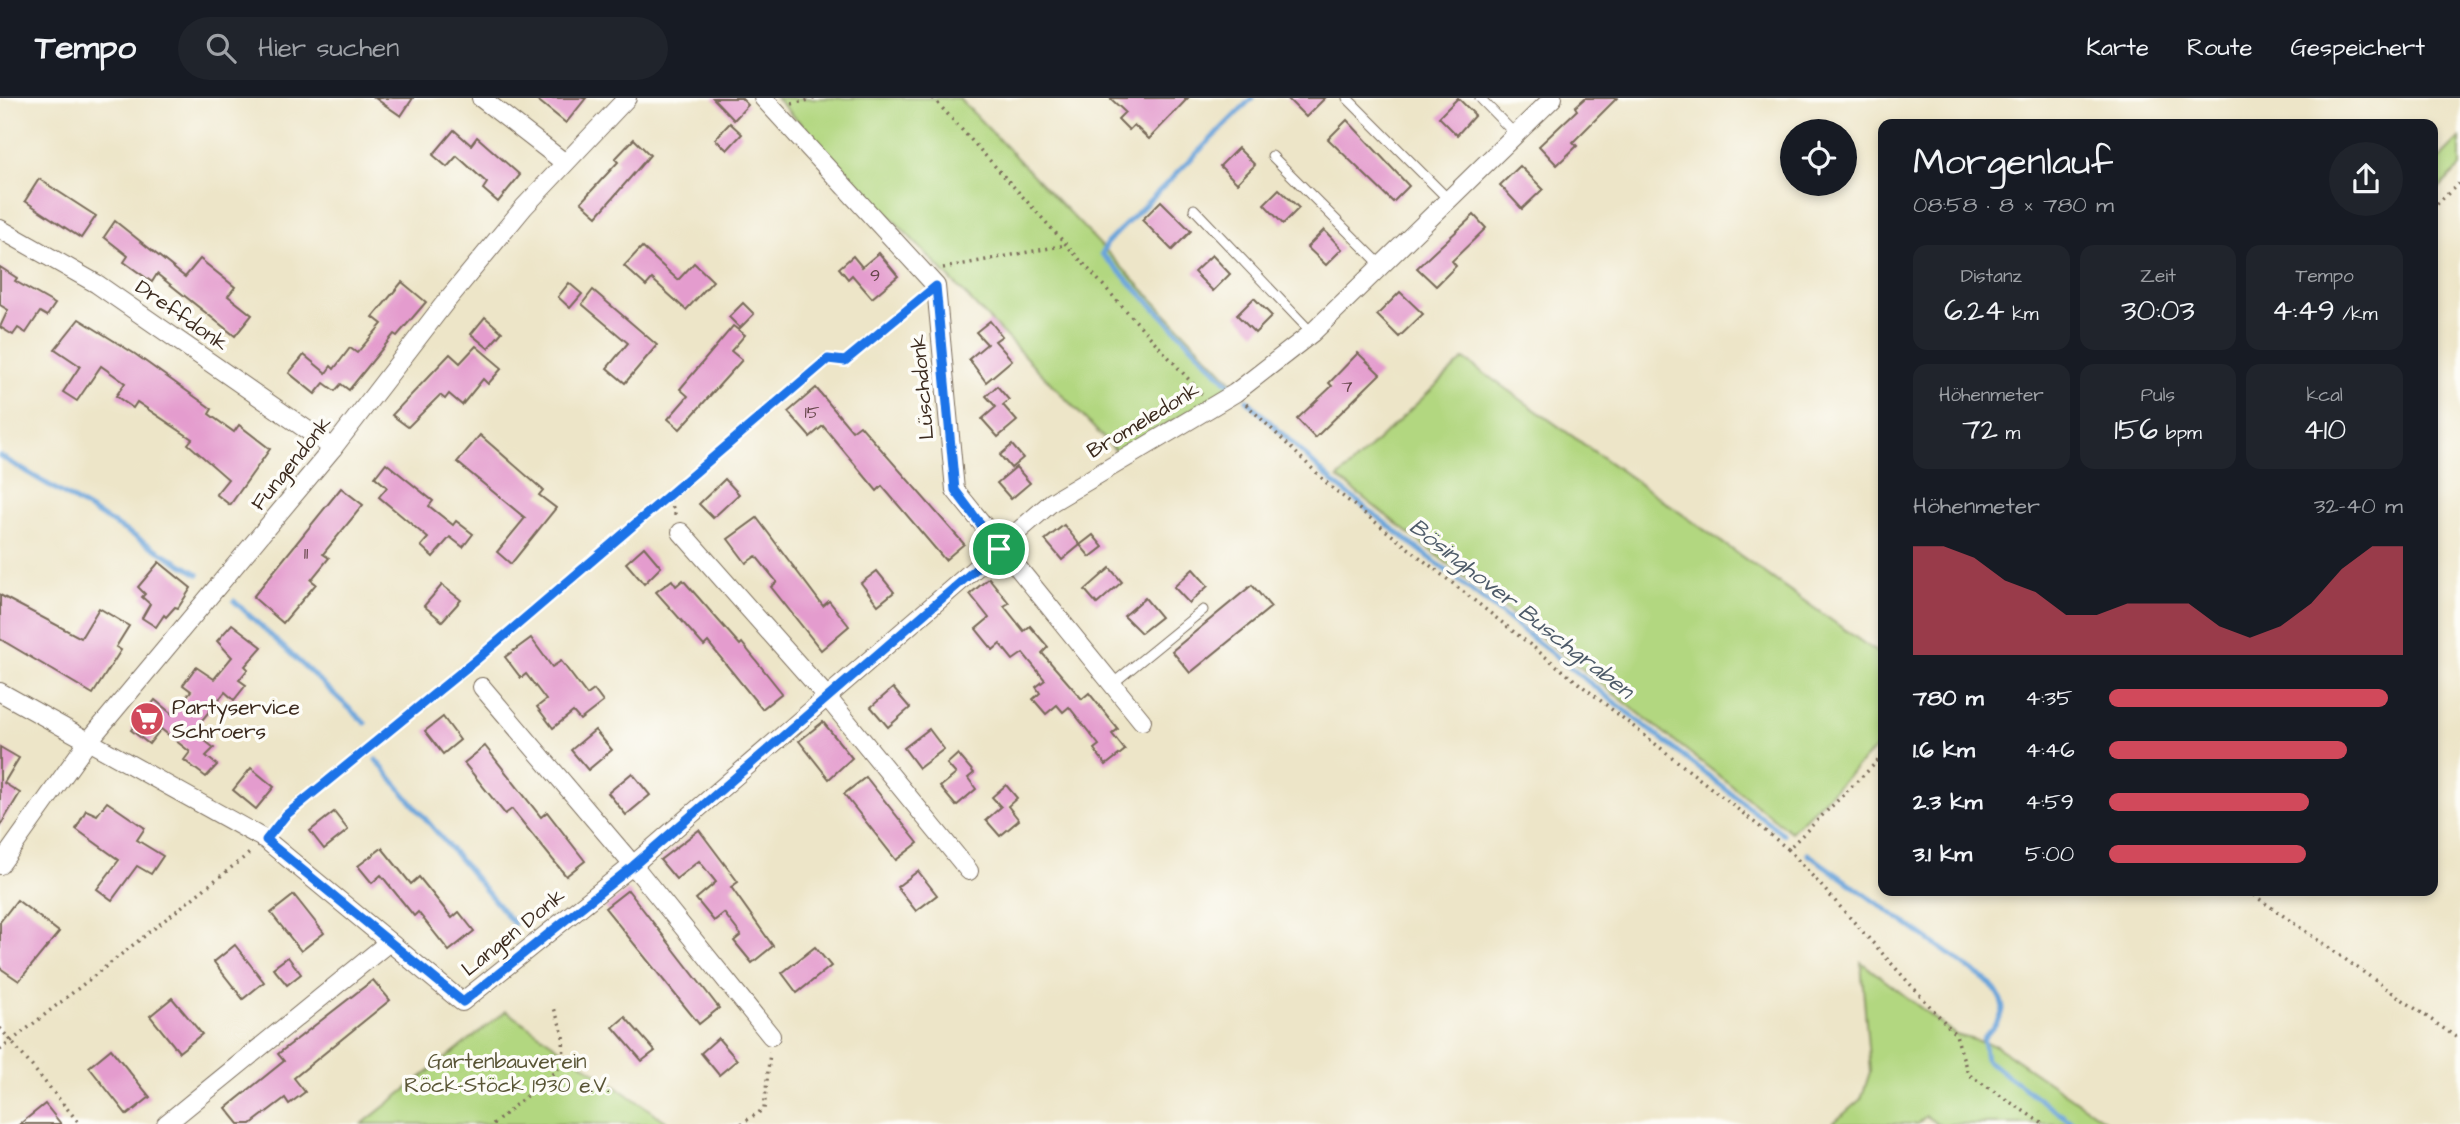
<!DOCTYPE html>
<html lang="de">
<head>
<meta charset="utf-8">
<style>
  :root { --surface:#171b24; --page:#20242c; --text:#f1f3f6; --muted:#9ea1a6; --line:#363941; --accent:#d1495b }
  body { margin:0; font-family:"Architects Daughter",sans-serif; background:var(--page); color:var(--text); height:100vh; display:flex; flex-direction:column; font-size:26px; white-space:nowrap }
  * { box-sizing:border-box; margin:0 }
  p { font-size:23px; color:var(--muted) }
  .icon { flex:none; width:38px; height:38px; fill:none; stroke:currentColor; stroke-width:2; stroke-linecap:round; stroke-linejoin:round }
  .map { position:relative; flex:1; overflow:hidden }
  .sheet { position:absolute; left:1878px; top:21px; width:560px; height:777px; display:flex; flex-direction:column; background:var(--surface); border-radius:14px; box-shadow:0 4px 10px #0003 }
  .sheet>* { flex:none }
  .tools { position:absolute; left:1780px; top:21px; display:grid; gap:14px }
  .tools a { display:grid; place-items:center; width:77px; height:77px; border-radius:50%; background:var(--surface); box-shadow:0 4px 10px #0003; font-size:35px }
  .pin { position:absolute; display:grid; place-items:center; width:60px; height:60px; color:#fff; margin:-30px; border:4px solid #fff; border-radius:50%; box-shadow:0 2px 7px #0007 }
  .round { display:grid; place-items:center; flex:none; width:74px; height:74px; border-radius:37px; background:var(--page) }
  .head { display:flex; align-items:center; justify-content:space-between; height:119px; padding:0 35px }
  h1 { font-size:38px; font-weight:600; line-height:52px }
  .stats { display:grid; grid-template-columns:repeat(3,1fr); gap:10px; height:119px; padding:7px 35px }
  .stats div { display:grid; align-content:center; border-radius:14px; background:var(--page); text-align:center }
  .stats b { font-size:30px; font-weight:600 }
  .stats small { font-size:19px; font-weight:400 }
  .stats p { font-size:19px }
  .chart { height:196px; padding:14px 35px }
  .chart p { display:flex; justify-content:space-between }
  .chart svg { width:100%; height:126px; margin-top:7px; fill:var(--accent); opacity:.7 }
  ul { padding:0 35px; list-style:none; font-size:23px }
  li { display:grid; grid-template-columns:112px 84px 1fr; align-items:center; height:52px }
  li i { height:18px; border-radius:9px; background:var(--accent) }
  header { display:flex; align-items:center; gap:42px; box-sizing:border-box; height:98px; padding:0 35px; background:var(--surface); border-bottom:2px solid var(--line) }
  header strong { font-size:33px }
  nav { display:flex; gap:38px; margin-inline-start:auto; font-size:24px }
  .search { width:490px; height:63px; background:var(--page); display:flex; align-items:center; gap:18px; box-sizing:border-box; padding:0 24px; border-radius:38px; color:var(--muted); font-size:26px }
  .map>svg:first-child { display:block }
</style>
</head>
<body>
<header>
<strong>Tempo</strong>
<div class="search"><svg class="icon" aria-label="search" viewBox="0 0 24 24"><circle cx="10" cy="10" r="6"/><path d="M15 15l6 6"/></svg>Hier suchen</div>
<nav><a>Karte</a><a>Route</a><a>Gespeichert</a></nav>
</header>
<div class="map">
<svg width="2460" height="1026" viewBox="0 0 2460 1026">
  <rect width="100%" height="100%" fill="#fdfcf7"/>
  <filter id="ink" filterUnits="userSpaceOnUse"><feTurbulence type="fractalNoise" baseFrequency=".0143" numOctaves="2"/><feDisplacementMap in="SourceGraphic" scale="14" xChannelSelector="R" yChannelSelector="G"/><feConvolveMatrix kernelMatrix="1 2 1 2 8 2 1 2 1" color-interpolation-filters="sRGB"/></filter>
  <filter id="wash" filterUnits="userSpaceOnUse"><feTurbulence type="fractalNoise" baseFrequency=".00686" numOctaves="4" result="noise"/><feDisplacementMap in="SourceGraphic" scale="28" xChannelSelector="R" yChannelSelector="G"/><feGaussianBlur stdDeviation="1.57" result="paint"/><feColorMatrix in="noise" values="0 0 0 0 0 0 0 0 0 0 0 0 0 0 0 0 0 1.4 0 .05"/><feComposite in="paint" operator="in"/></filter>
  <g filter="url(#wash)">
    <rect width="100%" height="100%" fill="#ede5c8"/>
    <!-- green -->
    <g fill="#b2d780" stroke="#76804f" stroke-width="2">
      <polygon points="776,0 959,0 1237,289 1116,353"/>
      <polygon points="2460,40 2460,69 2433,96 2433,67"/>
      <polygon points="1464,261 1883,559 1883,643 1791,734 1338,380"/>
      <polygon points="1861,864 1956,937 1996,948 2110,1026 1937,1026 1926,1018 1917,1026 1832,1026 1861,1001 1870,974"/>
      <polygon points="506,913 670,1026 362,1026"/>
    </g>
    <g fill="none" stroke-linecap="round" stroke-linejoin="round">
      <!-- stream -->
      <g stroke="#6aa4da" stroke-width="5">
        <polyline points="1235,292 1102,156 1107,145 1252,0"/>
        <polyline points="1247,302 1334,385 1783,736"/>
        <polyline points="0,358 198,476"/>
        <polyline points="234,503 365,625"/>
        <polyline points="376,662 514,826"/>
        <path d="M 1808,756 L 1991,886 C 2012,914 2003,916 1983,941 L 1986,962 L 2074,1026"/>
      </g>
    </g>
    <g id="blocks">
      <!-- building -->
      <g fill="#e49cce">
        <polygon points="375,0 413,0 401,18"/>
        <polygon points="535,0 586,0 566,25"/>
        <polygon points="713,0 741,0 748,7 734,22"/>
        <polygon points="1110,0 1188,0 1149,41 1134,27 1129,32 1118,21 1125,14"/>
        <polygon points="1287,0 1325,0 1306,19"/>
        <polygon points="1458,0 1475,17 1457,37 1439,19"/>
        <polygon points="1585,0 1617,0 1573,44 1577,48 1557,67 1539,48 1577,12 1575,9"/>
        <polygon points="1347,22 1409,88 1393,104 1328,41"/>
        <polygon points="730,25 742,36 727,52 715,41"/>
        <polygon points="454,32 471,47 477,39 520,77 498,104 483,91 487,85 457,58 447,69 433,57"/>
        <polygon points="634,41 650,57 597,118 581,104 618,64 615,61"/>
        <polygon points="1238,50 1255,67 1237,85 1220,68"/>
        <polygon points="1520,68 1543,91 1522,111 1500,87"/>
        <polygon points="39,81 96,118 81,140 25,103"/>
        <polygon points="1279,91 1299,110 1283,126 1264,106"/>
        <polygon points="1161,103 1191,133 1172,152 1142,122"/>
        <polygon points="1474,117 1486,130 1452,163 1456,168 1436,188 1417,170"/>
        <polygon points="115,123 185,179 200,161 235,189 228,198 252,217 235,238 157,176 152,184 124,164 128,158 104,139"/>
        <polygon points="1324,132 1342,151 1326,167 1307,149"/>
        <polygon points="642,149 678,182 694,165 713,183 686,212 652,181 646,188 624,168"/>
        <polygon points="879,155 898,178 872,200 852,177 848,181 839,170 853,158 862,169"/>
        <polygon points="1212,157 1230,176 1213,193 1194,174"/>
        <polygon points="0,169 17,180 15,183 55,206 47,218 40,214 26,235 18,230 13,237 0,229 8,212 0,207"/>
        <polygon points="402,184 426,204 397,238 394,236 349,292 341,286 335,293 324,285 315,296 289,275 304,257 326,275 331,268 334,271 350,250 357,255 382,226 373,219"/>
        <polygon points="569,185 582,196 570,210 558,199"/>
        <polygon points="593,192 657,247 625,285 607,270 628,245 582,206"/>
        <polygon points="1400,194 1423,216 1399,239 1377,217"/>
        <polygon points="1254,200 1272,218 1255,235 1237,217"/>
        <polygon points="743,205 754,216 740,230 729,219"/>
        <polygon points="485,219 502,234 488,250 471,236"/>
        <polygon points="79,221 135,256 212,311 209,316 234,334 239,327 270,351 230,407 216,396 228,381 188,346 192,341 137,304 133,310 116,298 125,285 101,268 77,303 63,294 80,268 55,251"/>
        <polygon points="990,223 1002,238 995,243 1012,262 986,284 969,261 987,246 976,234"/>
        <polygon points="733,228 745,237 731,253 742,262 680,331 668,321 688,298 680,291"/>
        <polygon points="476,248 502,270 488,286 483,281 462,307 449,296 445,301 440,297 408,329 392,317 450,256 460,265"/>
        <polygon points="1358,255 1380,276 1315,340 1297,321 1332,288 1329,285"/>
        <polygon points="997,288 1009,302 1003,307 1017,323 998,339 982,321 996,309 986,298"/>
        <polygon points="816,290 852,333 860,327 964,446 945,462 882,388 877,393 823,328 810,339 788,314"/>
        <polygon points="480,337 543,392 539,397 556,410 511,466 497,454 525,420 457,364"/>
        <polygon points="1012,347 1023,360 1011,370 1000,357"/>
        <polygon points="386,365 433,403 429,408 453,427 456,423 473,436 463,449 450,439 433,459 421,448 428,440 379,399 387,389 375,379"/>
        <polygon points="1016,369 1030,385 1011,401 997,385"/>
        <polygon points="725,381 739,396 713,420 699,406"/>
        <polygon points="341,390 363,407 323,456 329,460 311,482 316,486 283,525 253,499"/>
        <polygon points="757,420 823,508 829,503 849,528 821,552 771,489 777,484 756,458 746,465 728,441"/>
        <polygon points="1064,427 1080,447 1062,462 1045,442"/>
        <polygon points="1093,437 1103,449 1090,459 1080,447"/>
        <polygon points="644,449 661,469 644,486 626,465"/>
        <polygon points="159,464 191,490 178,510 175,509 166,519 164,517 156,529 142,520 150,506 142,499 145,496 138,489"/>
        <polygon points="1110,470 1122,484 1097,506 1085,492"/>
        <polygon points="1193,471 1208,488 1189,505 1174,489"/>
        <polygon points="877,473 894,494 878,507 861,485"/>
        <polygon points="989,480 1009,505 1004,508 1024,533 1030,528 1048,549 1042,555 1082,601 1089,595 1118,631 1112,636 1125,652 1106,667 1094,651 1099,647 1069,609 1063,614 1057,607 1046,616 1033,601 1040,595 1036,589 1045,582 1023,555 1013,562 1000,546 993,552 976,531 989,520 970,496"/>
        <polygon points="672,482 676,488 683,482 740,547 742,545 782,595 762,611 708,544 704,548 656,494"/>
        <polygon points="442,487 461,502 442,523 424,508"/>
        <polygon points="1252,487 1271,509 1190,575 1172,553"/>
        <polygon points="0,497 81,540 99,510 129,528 116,549 121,552 93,596 0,541"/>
        <polygon points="1145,500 1161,519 1141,535 1124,518"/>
        <polygon points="232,526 262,549 245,568 248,571 239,582 246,587 234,602 225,594 193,633 214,650 206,658 217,667 206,679 184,662 190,654 161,631 149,646 131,632 155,602 172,616 191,593 183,587 196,569 214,581 232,559 217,543"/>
        <polygon points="531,540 552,569 561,563 587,597 594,592 603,604 580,622 573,614 553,630 537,609 546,602 526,576 521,580 505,559"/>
        <polygon points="893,590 910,610 888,629 871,609"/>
        <polygon points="443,619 460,642 443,656 425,633"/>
        <polygon points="823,624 852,660 829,681 799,643"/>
        <polygon points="929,631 944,651 919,670 904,650"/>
        <polygon points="595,632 612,652 588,672 571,652"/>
        <polygon points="485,648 541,719 547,714 585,763 566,778 512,711 505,716 464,665"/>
        <polygon points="0,649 19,660 4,685 20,695 0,728"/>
        <polygon points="958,656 974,675 968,680 976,691 956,708 940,689 956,676 947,666"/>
        <polygon points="251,670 274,689 256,711 233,692"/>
        <polygon points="632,675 650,697 626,717 608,695"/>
        <polygon points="866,679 918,745 896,762 844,696"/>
        <polygon points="1006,687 1017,700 1008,708 1019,722 1000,738 986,722 1001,709 992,699"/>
        <polygon points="107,704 145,730 137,742 163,758 151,776 137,768 112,802 97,791 119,762 76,731 86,712 97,717"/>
        <polygon points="334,714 348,732 324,751 310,733"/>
        <polygon points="699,732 738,784 731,789 773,848 752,865 734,843 741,837 724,815 714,823 696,801 716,784 699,763 676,781 660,762"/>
        <polygon points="382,750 411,786 419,779 452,820 459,814 474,833 449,853 418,814 414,818 381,777 372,785 358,768"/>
        <polygon points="918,773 937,797 916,813 897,789"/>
        <polygon points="628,792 719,910 699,926 605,810"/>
        <polygon points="294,797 324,835 301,853 271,815"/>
        <polygon points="17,802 59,834 19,883 0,870 0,824"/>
        <polygon points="235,847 264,884 243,901 214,864"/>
        <polygon points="815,849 831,868 797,895 782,875"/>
        <polygon points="288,859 301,876 287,887 273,870"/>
        <polygon points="373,882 390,902 294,980 305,994 289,1006 285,1000 251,1026 239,1026 226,1010 284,963 278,956"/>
        <polygon points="172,900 202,936 179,954 150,918"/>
        <polygon points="625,919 655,953 642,963 613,929"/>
        <polygon points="718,940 737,962 719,977 701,955"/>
        <polygon points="111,951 150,999 127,1017 89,969"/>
        <polygon points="45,1006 61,1026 20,1026"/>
      </g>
    </g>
  </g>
  <g filter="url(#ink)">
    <use href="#blocks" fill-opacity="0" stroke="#796b5a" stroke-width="2"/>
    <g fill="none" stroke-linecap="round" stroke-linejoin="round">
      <!-- service casing -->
      <g stroke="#796b5a" stroke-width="11">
        <g id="service">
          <polyline points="1347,0 1449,102"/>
          <polyline points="1480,0 1516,37"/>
          <polyline points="1272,58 1380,166"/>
          <polyline points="1194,111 1312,235"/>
          <polyline points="1111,587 1203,512"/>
        </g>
      </g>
      <!-- minor casing -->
      <g stroke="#796b5a" stroke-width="20">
        <g id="minor">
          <polyline points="481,0 565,65"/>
          <polyline points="763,0 936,188 955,392 1142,623"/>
          <polyline points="0,131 97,186 333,350"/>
          <polyline points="681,434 827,599 969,773"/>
          <polyline points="482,589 633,767 771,938"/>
          <polyline points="0,594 266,742 462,904 633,767 1052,404 1235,295 1312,235 1553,0"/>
          <polyline points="0,767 87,645 333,350 444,206 524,109 627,0"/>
          <polyline points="166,1026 389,844"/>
        </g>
      </g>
      <!-- path -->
      <g stroke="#796b5a" stroke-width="3.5" stroke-dasharray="2 5" stroke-linecap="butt">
        <polyline points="933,0 1202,296"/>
        <polyline points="792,6 817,0"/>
        <polyline points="2432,111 2460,84"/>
        <polyline points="943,170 1066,147"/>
        <polyline points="1246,306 1331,389 1788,751 1883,658"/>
        <polyline points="668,395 676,419"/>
        <polyline points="276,729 286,717 476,562 828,261 845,263 921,200"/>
        <polyline points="1788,751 1956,937 1968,976 2043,1026"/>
        <polyline points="2248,793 2460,942"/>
        <polyline points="0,930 80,1026"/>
        <polyline points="0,952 251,754"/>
        <polyline points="493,1026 564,966 563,936 554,910"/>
        <polyline points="741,1026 764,1011 770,954"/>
      </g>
      <!-- service -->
      <use href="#service" stroke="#fff" stroke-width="9"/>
      <!-- minor -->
      <use href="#minor" stroke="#fff" stroke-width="18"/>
    </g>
  </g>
  <g fill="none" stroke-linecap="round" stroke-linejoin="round" filter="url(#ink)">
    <!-- route casing -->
    <g stroke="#fff" stroke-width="14">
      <polygon id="route" points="936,188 955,392 999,451 633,768 463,904 266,742 286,717 476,562 828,261 845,263"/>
    </g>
    <!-- route -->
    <use href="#route" stroke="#1a73e8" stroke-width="9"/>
  </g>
  <!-- icons -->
  <defs>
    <g id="supermarket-disc" transform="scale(1.75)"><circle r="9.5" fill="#d1495b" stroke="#fdfcf7"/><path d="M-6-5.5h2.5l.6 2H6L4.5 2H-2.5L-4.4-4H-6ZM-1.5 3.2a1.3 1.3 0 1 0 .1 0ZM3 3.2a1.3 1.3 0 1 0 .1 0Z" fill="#fff"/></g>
  </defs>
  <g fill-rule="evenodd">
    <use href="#supermarket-disc" x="147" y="621"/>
  </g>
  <g text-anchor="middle" stroke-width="7" stroke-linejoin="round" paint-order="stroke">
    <!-- number labels -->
    <g font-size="18" fill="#65464a">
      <text x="875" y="183">9</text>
      <text x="1347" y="294">7</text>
      <text x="812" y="320">15</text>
      <text x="306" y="461">11</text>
    </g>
    <!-- street labels -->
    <g font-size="21" fill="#3b2a1e" stroke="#fdfcf7">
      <text transform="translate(182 217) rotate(35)" y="7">Dreffdonk</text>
      <text transform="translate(922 289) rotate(-95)" y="7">Lüschdonk</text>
      <text transform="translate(1143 322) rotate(-31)" y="7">Bromeledonk</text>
      <text transform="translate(291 365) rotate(-51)" y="7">Fungendonk</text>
      <text transform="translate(513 834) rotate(-39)" y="7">Langen Donk</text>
    </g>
    <!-- poi labels -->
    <g font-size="21" fill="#3b2a1e" stroke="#fdfcf7" text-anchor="start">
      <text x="172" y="616">Partyservice<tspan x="172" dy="24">Schroers</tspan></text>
    </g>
    <!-- park labels -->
    <g font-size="21" fill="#595536" stroke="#fdfcf7">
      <text x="507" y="970">Gartenbauverein<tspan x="507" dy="24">Röck-Stöck 1930 e.V.</tspan></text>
    </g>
    <!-- water labels -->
    <g font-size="23" font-style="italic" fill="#4e5b69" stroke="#fdfcf7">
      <text transform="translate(1522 510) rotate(38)" y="8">Bösinghover Buschgraben</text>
    </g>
  </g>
</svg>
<div class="tools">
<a><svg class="icon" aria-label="locate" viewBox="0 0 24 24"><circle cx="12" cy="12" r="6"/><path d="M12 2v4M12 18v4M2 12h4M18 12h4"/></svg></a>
</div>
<div class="pin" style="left:999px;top:451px;background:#1e9e55"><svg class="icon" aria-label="arrive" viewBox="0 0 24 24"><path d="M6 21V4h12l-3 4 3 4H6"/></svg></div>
<section class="sheet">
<div class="head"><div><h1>Morgenlauf</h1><p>08:58 · 8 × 780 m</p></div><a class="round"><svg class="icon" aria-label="share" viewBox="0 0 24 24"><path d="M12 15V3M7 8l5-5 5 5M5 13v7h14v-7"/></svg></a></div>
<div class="stats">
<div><p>Distanz</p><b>6.24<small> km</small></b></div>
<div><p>Zeit</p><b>30:03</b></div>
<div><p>Tempo</p><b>4:49<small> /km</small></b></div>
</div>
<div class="stats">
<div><p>Höhenmeter</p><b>72<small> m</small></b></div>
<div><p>Puls</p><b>156<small> bpm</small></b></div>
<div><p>kcal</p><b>410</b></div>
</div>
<div class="chart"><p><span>Höhenmeter</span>32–40 m</p>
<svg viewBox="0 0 160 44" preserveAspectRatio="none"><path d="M0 44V6L10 6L20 10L30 18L40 22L50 30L60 30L70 26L80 26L90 26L100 34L110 38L120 34L130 26L140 14L150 6L160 6V44z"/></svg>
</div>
<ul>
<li><b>780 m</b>4:35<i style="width:95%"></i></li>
<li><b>1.6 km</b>4:46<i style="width:81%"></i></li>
<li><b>2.3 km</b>4:59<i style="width:68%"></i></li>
<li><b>3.1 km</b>5:00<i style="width:67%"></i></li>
</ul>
</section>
</div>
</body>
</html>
